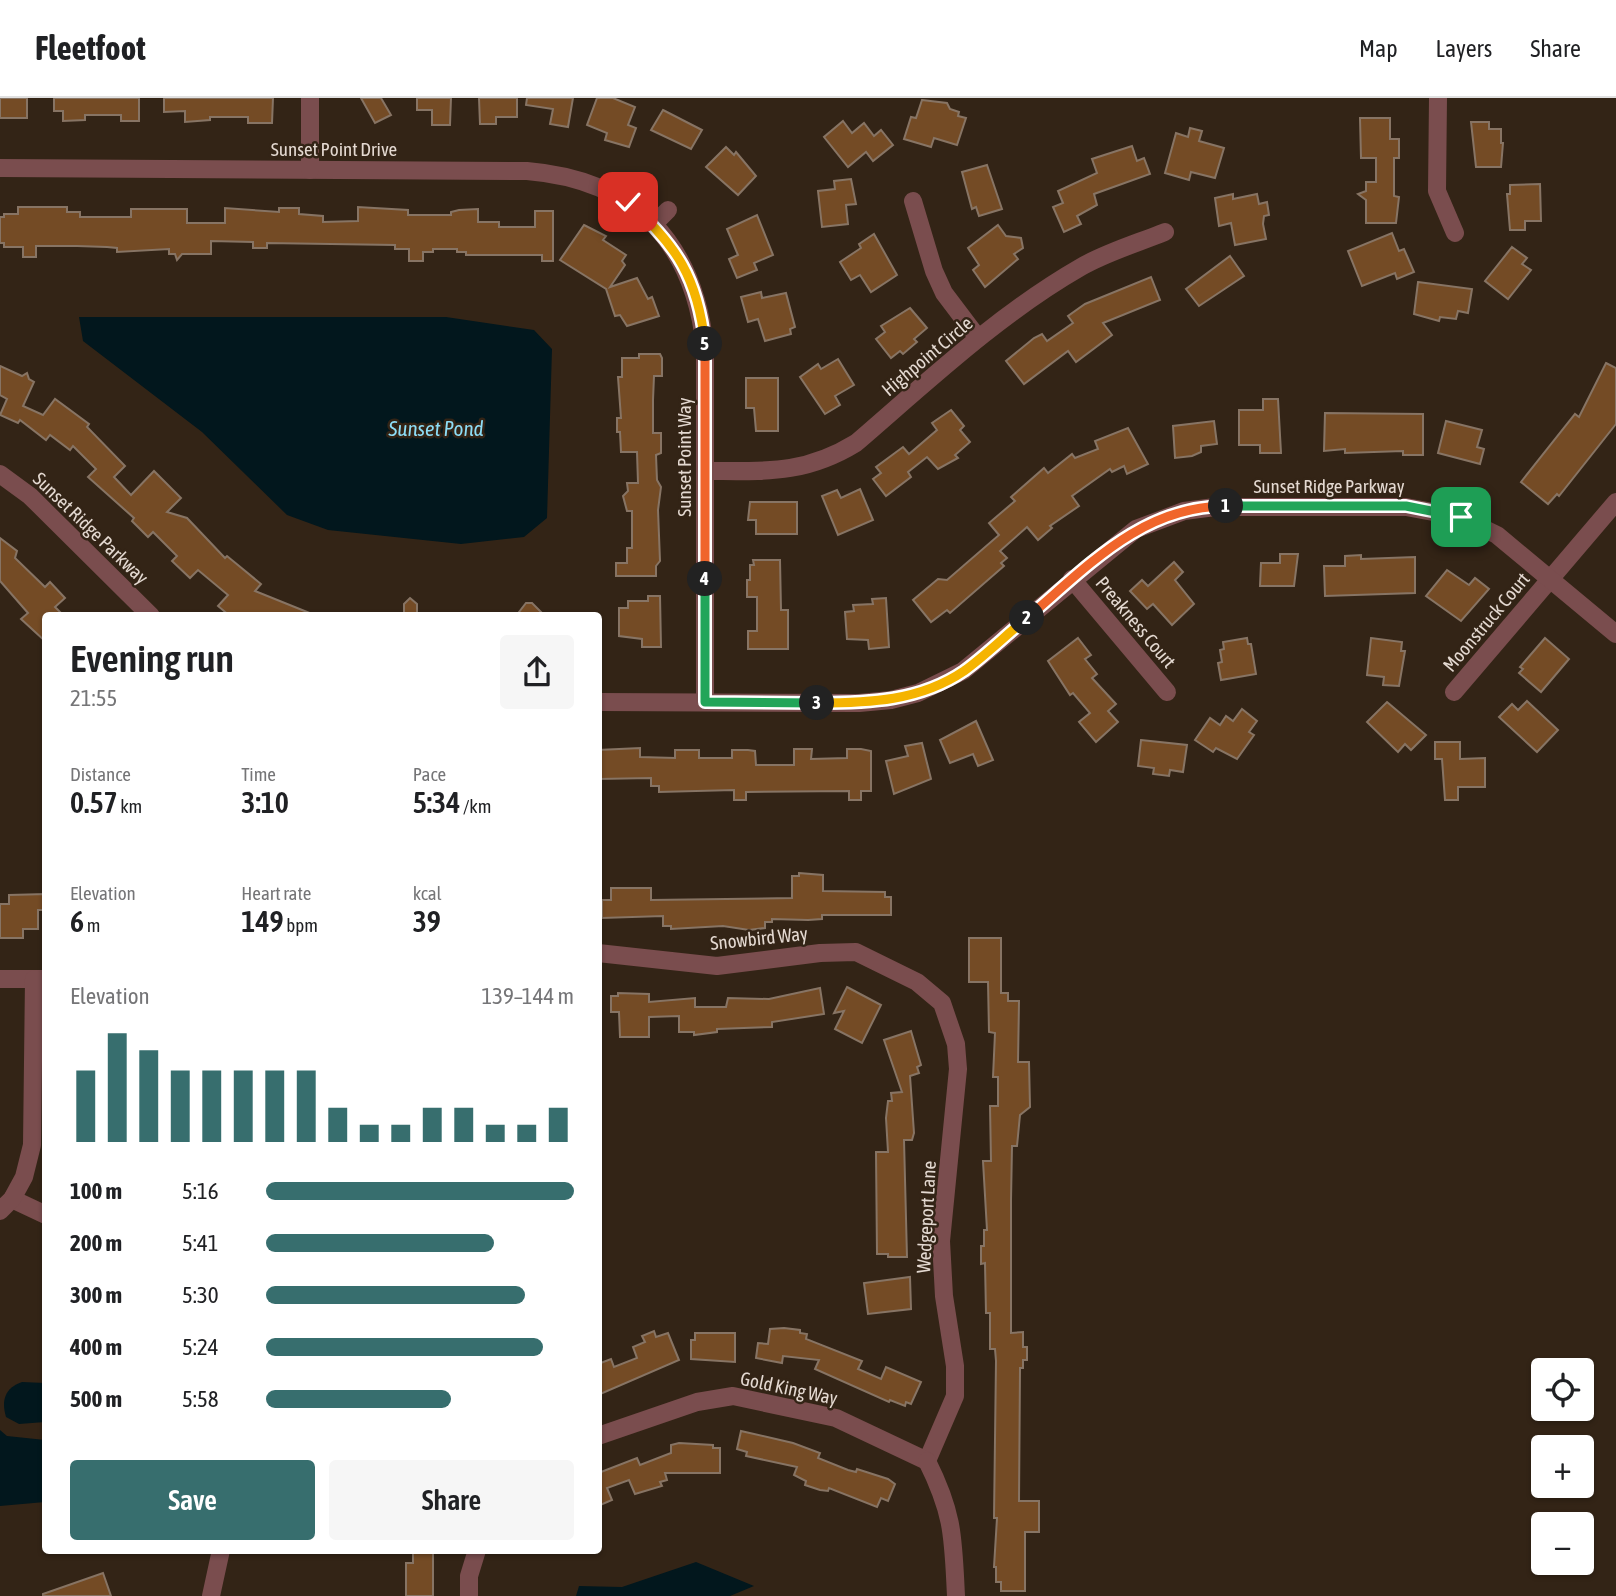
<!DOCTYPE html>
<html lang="en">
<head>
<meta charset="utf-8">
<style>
  :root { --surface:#fff; --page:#f6f6f6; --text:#202124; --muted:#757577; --line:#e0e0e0; --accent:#376e6e }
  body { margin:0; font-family:"Asap Condensed",sans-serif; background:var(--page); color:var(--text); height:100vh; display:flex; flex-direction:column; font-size:26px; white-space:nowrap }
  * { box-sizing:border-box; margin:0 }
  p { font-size:23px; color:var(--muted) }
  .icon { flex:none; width:38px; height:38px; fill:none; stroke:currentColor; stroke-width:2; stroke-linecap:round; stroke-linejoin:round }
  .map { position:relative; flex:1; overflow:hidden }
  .side { position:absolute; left:42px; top:514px; width:560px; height:942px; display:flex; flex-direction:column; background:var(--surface); border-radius:7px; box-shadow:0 2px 5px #0004 }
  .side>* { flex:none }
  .tools { position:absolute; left:1531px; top:1260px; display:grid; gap:14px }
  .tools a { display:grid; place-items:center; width:63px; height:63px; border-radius:7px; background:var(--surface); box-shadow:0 2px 5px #0004; font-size:35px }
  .pin { position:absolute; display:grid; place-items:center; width:60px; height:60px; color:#fff; margin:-30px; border-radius:14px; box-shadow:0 4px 10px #0006 }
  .km { position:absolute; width:35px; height:35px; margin:-18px; border-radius:50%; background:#222; color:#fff; font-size:19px; line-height:35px; text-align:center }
  .round { display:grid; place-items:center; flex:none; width:74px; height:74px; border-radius:7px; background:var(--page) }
  .summary { display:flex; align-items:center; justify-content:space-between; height:119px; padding:0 28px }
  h1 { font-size:38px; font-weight:600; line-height:52px }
  .figures { display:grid; grid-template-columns:repeat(3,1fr); gap:10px; height:119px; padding:7px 28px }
  .figures div { display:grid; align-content:center }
  .figures b { font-size:30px; font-weight:600 }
  .figures small { font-size:19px; font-weight:400 }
  .figures p { font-size:19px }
  .chart { height:196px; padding:14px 28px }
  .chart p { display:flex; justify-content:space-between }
  .chart svg { width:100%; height:126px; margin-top:7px; stroke:var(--accent); stroke-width:6 }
  .button { display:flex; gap:14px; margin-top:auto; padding:14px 28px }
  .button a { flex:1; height:80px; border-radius:7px; background:var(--accent); color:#fff; font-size:28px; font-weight:600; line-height:80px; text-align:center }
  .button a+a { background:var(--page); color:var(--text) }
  ul { padding:0 28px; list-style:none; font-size:23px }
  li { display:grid; grid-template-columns:112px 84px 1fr; align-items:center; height:52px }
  li i { height:18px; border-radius:9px; background:var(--accent) }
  header { display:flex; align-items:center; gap:42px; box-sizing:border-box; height:98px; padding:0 35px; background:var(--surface); border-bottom:2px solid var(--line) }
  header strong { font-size:33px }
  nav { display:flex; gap:38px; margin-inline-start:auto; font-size:24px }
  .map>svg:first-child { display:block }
</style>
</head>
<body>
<header>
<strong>Fleetfoot</strong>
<nav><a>Map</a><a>Layers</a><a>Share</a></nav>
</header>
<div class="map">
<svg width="1616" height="1498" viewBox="0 0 1616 1498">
  <rect width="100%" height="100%" fill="#332416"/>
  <!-- water -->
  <g fill="#02171d">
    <polygon points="79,219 446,219 534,232 552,251 547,420 524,439 461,446 328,432 287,417 202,334 83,243"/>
    <path d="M 22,1284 L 45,1285 L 45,1324 L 19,1326 L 6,1319 C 1,1302 5,1290 22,1284 Z"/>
    <polygon points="0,1332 7,1338 45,1342 45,1404 0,1408"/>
    <polygon points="696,1464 754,1488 730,1498 576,1498 579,1488 622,1489"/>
  </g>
  <!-- building -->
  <g fill="#744b25" stroke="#877464" stroke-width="2">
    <rect x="0" y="0" width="27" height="20"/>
    <polygon points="54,0 139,0 139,23 121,23 121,17 85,17 85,22 63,23 63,13 54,13"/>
    <polygon points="164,0 273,0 272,25 248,25 248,19 210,19 210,22 185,24 185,13 164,14"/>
    <polygon points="361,0 381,0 391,17 375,25"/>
    <polygon points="417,0 451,0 450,27 432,27 432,12 417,12"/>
    <polygon points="479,0 517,0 517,19 496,19 496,26 480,26"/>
    <polygon points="527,0 573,0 568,29 550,26 553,11 526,7"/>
    <polygon points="597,0 613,0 635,9 628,27 636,30 629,49 605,42 607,35 587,27"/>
    <polygon points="922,2 947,5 950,11 959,14 958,18 966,20 957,47 934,40 931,49 904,41 911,19 916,20"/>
    <polygon points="663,12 702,32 691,51 651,32"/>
    <polygon points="1360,20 1390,20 1390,41 1399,41 1399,60 1394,60 1394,98 1399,99 1396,125 1366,125 1366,102 1358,96 1366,93 1366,84 1376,84 1376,60 1361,60"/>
    <polygon points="843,23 852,35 864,25 874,38 881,32 893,47 873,63 866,54 848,69 824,39"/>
    <polygon points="1471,24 1489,24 1489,31 1501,31 1501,45 1503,45 1501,69 1476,69"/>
    <polygon points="1190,30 1202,33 1199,43 1224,50 1215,80 1191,74 1189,82 1165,75 1176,35 1188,39"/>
    <polygon points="1132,48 1137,63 1144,60 1150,76 1094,96 1097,107 1077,118 1081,126 1064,134 1053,109 1063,105 1058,93 1097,75 1092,61"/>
    <polygon points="726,49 734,57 736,54 756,78 738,97 706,69"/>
    <polygon points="987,67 1002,111 979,118 976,109 972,111 962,74"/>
    <polygon points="851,81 856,106 846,107 848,126 822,129 818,93 835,91 834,83"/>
    <polygon points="1540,86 1541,123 1525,123 1525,132 1510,132 1507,96 1510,96 1510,87"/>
    <polygon points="1233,96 1233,101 1257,96 1259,106 1267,104 1269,117 1264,118 1263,126 1266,141 1235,147 1231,125 1219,128 1215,100"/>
    <polygon points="18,109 67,109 67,114 80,114 80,119 131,119 131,111 187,111 187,125 225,125 225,110 279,114 279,110 299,110 299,116 323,118 323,124 358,123 358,109 408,112 408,117 451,117 451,114 459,112 478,111 478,124 499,124 499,129 535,129 535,113 553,113 553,163 542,163 542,157 466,157 466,154 457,154 457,151 433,151 433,154 423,154 423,163 409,163 409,151 395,151 395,147 267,145 267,150 253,150 253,144 211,143 211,156 182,156 177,162 175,156 169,156 169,151 117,154 117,150 107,149 77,148 36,148 36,159 23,159 23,149 4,149 4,145 0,145 0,119 4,119 4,116 18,116"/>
    <polygon points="757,117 773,157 754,165 757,172 737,180 729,161 738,157 727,131"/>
    <polygon points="584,127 606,138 603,142 626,157 622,163 625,167 610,189 637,180 648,201 652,199 659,218 627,228 620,217 615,218 606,191 560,162"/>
    <polygon points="998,127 1006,138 1021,140 1023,150 1014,156 1018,161 985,189 973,172 979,167 968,150"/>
    <polygon points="1392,135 1399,153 1404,151 1414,174 1397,181 1395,175 1362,188 1348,153"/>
    <polygon points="874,136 897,177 871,194 860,177 851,182 840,164 861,150 859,146"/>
    <polygon points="1512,149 1527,160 1522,166 1531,172 1508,201 1485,183"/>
    <polygon points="1230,158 1244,178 1199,208 1186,191"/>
    <polygon points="1151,179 1160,202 1103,225 1112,237 1076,264 1068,253 1024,286 1006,263 1034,240 1042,236 1047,243 1073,225 1068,218 1085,206"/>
    <polygon points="1418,184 1472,191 1468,215 1458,213 1456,221 1440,219 1439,223 1414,216"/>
    <polygon points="761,194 762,200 786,195 795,229 790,231 791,236 765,243 758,221 748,224 741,199"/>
    <polygon points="910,210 927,230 914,241 917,244 903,256 900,253 891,260 876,241 885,234 881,228"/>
    <polygon points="639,256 660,256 662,260 662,278 654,278 653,302 653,335 661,335 661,355 656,357 657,382 661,389 658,412 660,463 656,468 656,478 616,478 616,465 627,465 627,450 632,450 632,413 627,413 623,398 628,393 627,385 638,385 637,354 621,354 620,334 617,334 617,320 621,320 618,279 622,279 622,260 639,260"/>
    <polygon points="838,261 854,287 835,298 840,307 825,316 800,279 818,266 821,271"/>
    <polygon points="1606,265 1616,270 1616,326 1559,398 1557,396 1548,406 1521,384 1575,316 1579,319"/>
    <polygon points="0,268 22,278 27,275 29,281 34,284 23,308 43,317 55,301 89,326 87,329 125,368 114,379 131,397 154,373 181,400 167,414 187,420 225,460 227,458 261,486 255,493 317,518 230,518 218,508 228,497 198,472 190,480 172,463 177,458 153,434 148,439 132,423 134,420 88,379 96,371 73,348 70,352 50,337 46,342 20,322 18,325 0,317 7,301 0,297"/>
    <polygon points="746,280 778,280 778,333 756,333 754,310 746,310"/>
    <polygon points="1263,301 1278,301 1281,355 1260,355 1260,347 1239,347 1239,312 1263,312"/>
    <polygon points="951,312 964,328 960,332 970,344 955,357 958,360 938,371 927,359 908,374 911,379 886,398 873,381 881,375 876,369 903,349 909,356 937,332 932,325"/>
    <polygon points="1325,315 1423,316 1423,357 1403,357 1403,353 1345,355 1345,351 1324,353"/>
    <polygon points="1214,323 1217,346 1201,348 1201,354 1192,358 1175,360 1173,328"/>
    <polygon points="1446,323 1482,332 1477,349 1484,351 1480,366 1438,355"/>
    <polygon points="1128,330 1148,366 1127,376 1124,368 1112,374 1110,371 1072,398 1079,408 1050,428 1052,430 1038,442 1027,429 1000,453 1007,460 1001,465 1004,468 950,515 947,512 931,524 913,502 938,481 947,482 999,437 989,425 1015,403 1011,399 1044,370 1048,375 1072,356 1075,360 1098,351 1095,343"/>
    <polygon points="860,391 873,422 838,437 822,398 837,392 841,400"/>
    <polygon points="750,404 797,404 797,436 756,436 756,422 748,422"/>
    <polygon points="0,440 17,453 15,460 45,489 50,484 65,500 55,509 64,518 46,518 46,544 21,521 28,515 0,483"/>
    <polygon points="1280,456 1298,456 1294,488 1260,488 1261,465 1280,465"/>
    <polygon points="1361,457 1361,461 1415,459 1415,495 1325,498 1324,468 1345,468 1345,458"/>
    <polygon points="753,462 780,462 781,512 788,512 788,551 748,551 748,533 757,533 757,499 747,499 747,482 750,482 750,467 754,467"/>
    <polygon points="1174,464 1183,474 1175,482 1194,506 1172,527 1153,506 1147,511 1130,493 1142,482 1148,488"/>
    <polygon points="1447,472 1469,487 1475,480 1489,491 1461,523 1426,498"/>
    <polygon points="648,498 660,498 661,549 642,549 642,541 619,538 619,510 628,510 628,503 648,503"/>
    <polygon points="410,500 417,506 417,518 404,518 404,506"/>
    <polygon points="886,500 889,549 869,551 868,542 847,541 845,514 854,513 853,507 873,506 872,501"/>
    <polygon points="526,505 532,505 545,518 516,518"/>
    <polygon points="1078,540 1091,557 1085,561 1097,576 1092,580 1116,606 1108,613 1118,624 1096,644 1079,624 1090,615 1073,595 1070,597 1048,563"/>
    <polygon points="1247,540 1248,546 1251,546 1256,576 1221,582 1218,565 1222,564 1220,552 1224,551 1223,544"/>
    <polygon points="1371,540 1402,544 1401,553 1405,553 1399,588 1383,587 1384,579 1367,577"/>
    <polygon points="1545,540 1569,561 1541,594 1519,575 1523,571 1520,569"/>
    <polygon points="1527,603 1558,632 1537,654 1499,619 1512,606 1518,612"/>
    <polygon points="1387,604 1426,637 1411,652 1405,646 1398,654 1367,624"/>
    <polygon points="1242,611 1257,623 1249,634 1254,637 1237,661 1216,650 1213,654 1195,642 1210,620 1220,627 1226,618 1233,623"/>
    <polygon points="976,623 993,662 978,668 973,656 950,665 940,642"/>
    <polygon points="1141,642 1187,647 1183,674 1170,672 1169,678 1153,676 1154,670 1138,668"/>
    <polygon points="1435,644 1460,644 1460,661 1485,660 1485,689 1458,689 1458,702 1445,702 1442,661 1435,661"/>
    <polygon points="922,645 931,681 894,696 886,663 908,658 905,648"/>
    <polygon points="640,650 640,659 675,660 675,652 699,652 699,660 732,660 732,652 748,652 755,653 756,667 794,667 794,651 812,651 811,661 847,660 847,651 861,651 871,653 871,693 861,693 861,702 849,702 849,693 746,694 746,702 734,702 734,692 659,694 659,688 651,688 651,680 598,681 598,652"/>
    <polygon points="799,775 823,777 823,793 885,794 885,799 891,799 891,817 822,817 822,821 808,822 772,821 772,824 765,824 765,830 749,832 723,828 671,831 671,828 663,828 663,818 602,820 602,802 611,802 611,790 651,790 651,802 792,800 792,778 799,778"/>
    <polygon points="46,796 46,812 38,812 38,831 23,831 23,840 0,840 0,806 9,806 9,797"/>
    <polygon points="969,840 1001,840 1001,895 1008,895 1008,903 1019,903 1018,964 1029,964 1030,1009 1020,1017 1017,1048 1012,1048 1011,1102 1011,1235 1023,1234 1023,1249 1027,1249 1027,1262 1023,1262 1023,1270 1020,1270 1019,1403 1039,1403 1039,1434 1025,1434 1025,1493 1001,1493 1001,1484 996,1484 996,1469 994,1469 997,1420 994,1420 996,1263 995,1251 990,1251 990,1215 986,1215 985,1165 981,1166 981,1148 984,1148 984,1132 987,1132 983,1063 991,1063 990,1008 998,1008 998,979 993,979 995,935 989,934 988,884 969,884"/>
    <polygon points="847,889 881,907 862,945 835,931 844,913 834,915"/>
    <polygon points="820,890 824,916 772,924 772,929 717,931 717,934 694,937 694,934 679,934 679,918 649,919 649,939 620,939 619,914 611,914 611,898 618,898 618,895 649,896 649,904 695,900 695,909 726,909 728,900 769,901"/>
    <polygon points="911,933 921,967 917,969 919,975 910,978 914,1035 912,1042 904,1042 907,1159 888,1159 888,1156 877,1156 876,1054 888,1054 886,1020 888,1003 892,1003 891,995 902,994 884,942"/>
    <polygon points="910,1179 911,1211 868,1216 864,1185"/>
    <polygon points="784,1230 800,1232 800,1235 807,1236 806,1241 862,1263 858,1271 881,1281 886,1269 921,1284 911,1306 906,1304 905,1308 890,1302 889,1304 815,1271 819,1262 783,1258 782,1265 756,1260 758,1245 768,1246 770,1231"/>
    <polygon points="654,1233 656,1239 668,1235 679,1262 598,1297 598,1266 611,1261 614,1269 637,1260 633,1249 645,1244 642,1238"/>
    <polygon points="695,1235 735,1235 735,1264 691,1261 691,1242 695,1242"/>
    <polygon points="741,1333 793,1345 820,1355 818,1360 848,1372 856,1374 857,1371 888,1381 895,1386 888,1403 881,1400 877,1409 829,1390 828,1393 820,1392 805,1387 806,1383 794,1377 797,1369 746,1358 747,1354 737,1351"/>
    <polygon points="679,1345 713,1347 713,1350 720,1350 720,1375 665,1375 667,1382 660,1384 662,1388 635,1396 629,1382 607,1390 612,1402 598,1408 598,1370 601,1374 637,1360 640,1367 671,1355 671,1347"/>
    <polygon points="413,1452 433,1452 433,1498 406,1498 406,1465 413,1465"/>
    <polygon points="103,1475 111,1498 43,1498 43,1496"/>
  </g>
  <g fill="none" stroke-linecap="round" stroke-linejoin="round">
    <!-- street -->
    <g stroke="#7a4d4e" stroke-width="18">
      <polyline points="1438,0 1437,93 1455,135"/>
      <path d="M 0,70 L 527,73 C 635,82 694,144 705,250 L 705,604"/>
      <polyline points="310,72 310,0"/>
      <polyline points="913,103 934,173 944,195 978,240"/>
      <polyline points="654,126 668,112"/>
      <path d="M 705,373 C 764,373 804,377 856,345 C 928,283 999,216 1081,169 C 1107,154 1138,145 1165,134"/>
      <polyline points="0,376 30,398 151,518"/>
      <polyline points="1072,481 1167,594"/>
      <polyline points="1454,594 1616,404"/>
      <polyline points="598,604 859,605 891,602 918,595 963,573 1136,431 1184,413 1215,409 1406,409 1460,419 1497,437 1616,536"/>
      <polyline points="598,855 717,868 820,855 856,854 917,884 942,905 956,946 958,971 941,1143 944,1198 955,1268 955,1298 927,1363"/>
      <polyline points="0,881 45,881"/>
      <polyline points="12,1101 46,1117"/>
      <polyline points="0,1113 12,1101 24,1079 32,1047 34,881"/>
      <polyline points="598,1338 697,1304 733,1298 836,1320 927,1363"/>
      <path d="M 927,1363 C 954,1417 953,1440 956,1498"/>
      <polyline points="211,1498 221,1452"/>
      <polyline points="469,1498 469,1478 477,1452"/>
    </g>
  </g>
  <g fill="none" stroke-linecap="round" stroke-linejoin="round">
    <!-- split-1 casing -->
    <g stroke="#fff" stroke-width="14">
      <polyline id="split-1" points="1226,408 1406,408 1461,419"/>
    </g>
    <!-- split-2 casing -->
    <g stroke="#fff" stroke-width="14">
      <path id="split-2" d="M 1027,520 C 1087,469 1142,408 1226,408"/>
    </g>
    <!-- split-3 casing -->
    <g stroke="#fff" stroke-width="14">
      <path id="split-3" d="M 817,605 C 869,605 920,603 964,573 C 986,557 1006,537 1027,520"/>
    </g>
    <!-- split-4 casing -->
    <g stroke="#fff" stroke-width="14">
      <polyline id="split-4" points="705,481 705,604 817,605"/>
    </g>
    <!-- split-5 casing -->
    <g stroke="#fff" stroke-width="14">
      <polyline id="split-5" points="705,246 705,481"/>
    </g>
    <!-- split-6 casing -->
    <g stroke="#fff" stroke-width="14">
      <path id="split-6" d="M 628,104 C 677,147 698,181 705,246"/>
    </g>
    <!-- split-1 -->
    <use href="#split-1" stroke="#22a559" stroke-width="9"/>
    <!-- split-2 -->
    <use href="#split-2" stroke="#f0652b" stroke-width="9"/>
    <!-- split-3 -->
    <use href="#split-3" stroke="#f5b400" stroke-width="9"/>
    <!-- split-4 -->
    <use href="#split-4" stroke="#22a559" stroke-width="9"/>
    <!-- split-5 -->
    <use href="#split-5" stroke="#f0652b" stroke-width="9"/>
    <!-- split-6 -->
    <use href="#split-6" stroke="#f5b400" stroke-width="9"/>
  </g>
  <g text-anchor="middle" stroke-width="5" stroke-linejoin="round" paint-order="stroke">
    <!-- street labels -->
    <g font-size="19" fill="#e4d9d1" stroke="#332416">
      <text x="334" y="58">Sunset Point Drive</text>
      <text transform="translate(927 258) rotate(-40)" y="7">Highpoint Circle</text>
      <text transform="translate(684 359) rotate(-90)" y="7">Sunset Point Way</text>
      <text x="1329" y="395">Sunset Ridge Parkway</text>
      <text transform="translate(91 430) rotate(44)" y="7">Sunset Ridge Parkway</text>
      <text transform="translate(1136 524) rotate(50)" y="7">Preakness Court</text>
      <text transform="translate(1486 524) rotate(-50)" y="7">Moonstruck Court</text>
      <text transform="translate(759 840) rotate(-6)" y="7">Snowbird Way</text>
      <text transform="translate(926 1119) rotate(-87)" y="7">Wedgeport Lane</text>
      <text transform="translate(789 1290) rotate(12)" y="7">Gold King Way</text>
    </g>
    <!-- water labels -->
    <g font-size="21" font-style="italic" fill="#8dddf6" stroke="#332416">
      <text x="436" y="338">Sunset Pond</text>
    </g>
  </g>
</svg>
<div class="tools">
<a><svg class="icon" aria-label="locate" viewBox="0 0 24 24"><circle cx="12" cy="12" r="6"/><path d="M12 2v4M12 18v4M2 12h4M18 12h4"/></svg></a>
<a>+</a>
<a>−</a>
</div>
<div class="pin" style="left:1461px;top:419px;background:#1e9e55"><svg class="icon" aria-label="arrive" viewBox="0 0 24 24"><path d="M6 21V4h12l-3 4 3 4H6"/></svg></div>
<div class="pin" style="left:628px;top:104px;background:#d93025"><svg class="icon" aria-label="check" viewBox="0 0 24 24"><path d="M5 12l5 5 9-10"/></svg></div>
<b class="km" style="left:1226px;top:408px">1</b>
<b class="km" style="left:1027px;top:520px">2</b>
<b class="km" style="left:817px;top:605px">3</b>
<b class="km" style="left:705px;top:481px">4</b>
<b class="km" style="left:705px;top:246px">5</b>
<section class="side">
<div class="summary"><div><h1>Evening run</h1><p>21:55</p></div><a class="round"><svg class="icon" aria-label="share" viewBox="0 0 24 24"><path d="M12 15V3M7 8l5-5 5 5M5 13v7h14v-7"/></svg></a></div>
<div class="figures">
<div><p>Distance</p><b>0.57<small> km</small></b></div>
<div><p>Time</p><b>3:10</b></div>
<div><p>Pace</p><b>5:34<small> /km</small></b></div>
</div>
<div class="figures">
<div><p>Elevation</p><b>6<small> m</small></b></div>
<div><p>Heart rate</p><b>149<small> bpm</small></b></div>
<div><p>kcal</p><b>39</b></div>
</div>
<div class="chart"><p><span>Elevation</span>139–144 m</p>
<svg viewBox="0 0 160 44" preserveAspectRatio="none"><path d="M5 44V19M15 44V6M25 44V12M35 44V19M45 44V19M55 44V19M65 44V19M75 44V19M85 44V32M95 44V38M105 44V38M115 44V32M125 44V32M135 44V38M145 44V38M155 44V32"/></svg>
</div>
<ul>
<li><b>100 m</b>5:16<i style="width:100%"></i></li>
<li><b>200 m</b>5:41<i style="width:74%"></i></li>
<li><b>300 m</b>5:30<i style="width:84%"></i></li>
<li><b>400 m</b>5:24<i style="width:90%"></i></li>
<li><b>500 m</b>5:58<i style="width:60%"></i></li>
</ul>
<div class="button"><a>Save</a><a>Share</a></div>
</section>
</div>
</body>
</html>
